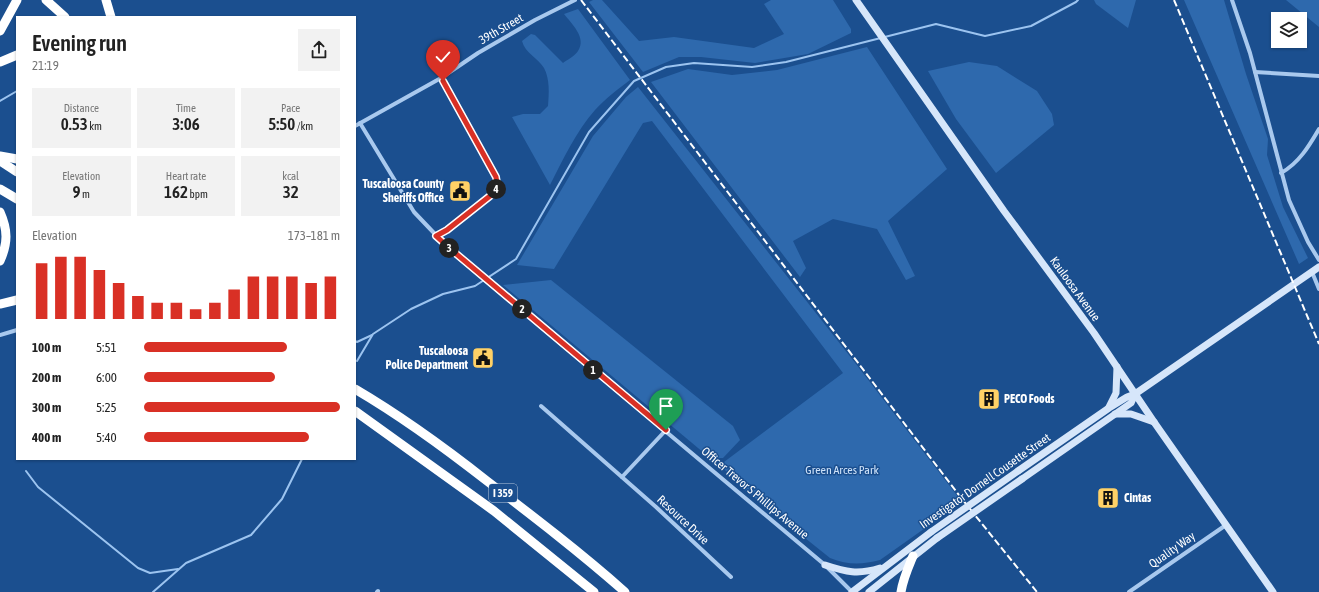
<!DOCTYPE html>
<html lang="en">
<head>
<meta charset="utf-8">
<style>
  :root { --surface:#fff; --page:#f2f2f2; --text:#222; --muted:#767676; --accent:#d93025 }
  body { margin:0; font-family:"Asap Condensed",sans-serif; background:var(--page); color:var(--text); height:100vh; display:flex; flex-direction:column; font-size:15px; white-space:nowrap }
  * { box-sizing:border-box; margin:0 }
  p { font-size:13px; color:var(--muted) }
  .icon { flex:none; width:22px; height:22px; fill:none; stroke:currentColor; stroke-width:2; stroke-linecap:round; stroke-linejoin:round }
  .map { position:relative; flex:1; overflow:hidden }
  .details { position:absolute; left:16px; top:16px; width:340px; height:444px; display:flex; flex-direction:column; background:var(--surface); border-radius:0px; box-shadow:0 1px 3px #0004 }
  .details>* { flex:none }
  .fabs { position:absolute; left:1271px; top:12px; display:grid; gap:8px }
  .fabs a { display:grid; place-items:center; width:36px; height:36px; border-radius:0px; background:var(--surface); box-shadow:0 1px 3px #0004; font-size:20px }
  .pin { position:absolute; display:grid; place-items:center; width:34px; height:34px; color:#fff; margin:-41px -17px; border-radius:50% 50% 50% 0; rotate:-45deg; box-shadow:0 0 4px #0007 }
  .pin .icon { rotate:45deg }
  .km { position:absolute; width:20px; height:20px; margin:-10px; border-radius:50%; background:#222; color:#fff; font-size:11px; line-height:20px; text-align:center }
  .round { display:grid; place-items:center; flex:none; width:42px; height:42px; border-radius:0px; background:var(--page) }
  .headline { display:flex; align-items:center; justify-content:space-between; height:68px; padding:0 16px }
  h1 { font-size:22px; font-weight:600; line-height:30px }
  .stats { display:grid; grid-template-columns:repeat(3,1fr); gap:6px; height:68px; padding:4px 16px }
  .stats div { display:grid; align-content:center; border-radius:0px; background:var(--page); text-align:center }
  .stats b { font-size:17px; font-weight:600 }
  .stats small { font-size:11px; font-weight:400 }
  .stats p { font-size:11px }
  .chart { height:112px; padding:8px 16px }
  .chart p { display:flex; justify-content:space-between }
  .chart svg { width:100%; height:72px; margin-top:4px; stroke:var(--accent); stroke-width:6 }
  ul { padding:0 16px; list-style:none; font-size:13px }
  li { display:grid; grid-template-columns:64px 48px 1fr; align-items:center; height:30px }
  li i { height:10px; border-radius:5px; background:var(--accent) }
  .map>svg:first-child { display:block }
</style>
</head>
<body>
<div class="map">
<svg width="1319" height="592" viewBox="0 0 1319 592">
  <rect width="100%" height="100%" fill="#1b4f8f"/>
  <!-- green -->
  <g fill="#2e69ad">
    <polygon points="593,0 602,0 639,41 674,37 754,48 784,34 764,4 771,0 833,0 851,29 851,33 808,54 755,63 701,57 679,57 643,72 589,2"/>
    <polygon points="1094,0 1136,0 1128,28 1096,4"/>
    <polygon points="1184,0 1224,0 1246,74 1268,139 1267,155 1283,207 1308,258 1299,264"/>
    <polygon points="1286,0 1319,0 1319,27"/>
    <path d="M 578,9 L 630,80 C 618,89 605,99 595,110 C 577,130 562,161 550,185 L 512,117 L 523,114 L 540,114 L 548,106 C 549,94 550,79 544,68 C 538,58 525,53 522,41 L 531,34 L 535,35 L 563,63 C 567,60 575,56 578,51 C 587,38 572,24 564,14 Z"/>
    <polygon points="867,47 947,169 888,221 915,276 906,280 877,229 833,219 793,241 806,268 800,277 651,82 688,69 732,75 777,70"/>
    <polygon points="969,62 997,66 1037,91 1052,114 1054,125 996,173 956,119 928,71"/>
    <path d="M 638,87 L 856,364 L 962,502 L 880,560 C 861,565 848,565 830,558 L 745,490 L 720,465 L 843,373 L 652,121 L 643,123 L 554,269 L 517,265 L 593,136 L 626,97 Z"/>
    <polygon points="551,280 733,426 740,440 723,458 710,458 503,285"/>
  </g>
  <g fill="none" stroke-linecap="round" stroke-linejoin="round">
    <!-- stream -->
    <g stroke="#9cc4f0" stroke-width="2">
      <polyline points="0,101 17,91"/>
      <polyline points="355,341 357,342 372,335"/>
      <polyline points="357,361 373,334 411,309 443,294 475,286 516,259 589,132 634,81 666,67 694,63 752,67 786,62 936,24 985,36 1031,26 1076,2 1078,0"/>
      <polyline points="26,471 38,487 138,568 150,573 178,569"/>
      <polyline points="153,592 186,563 251,535 282,499 302,459"/>
    </g>
    <!-- street -->
    <g stroke="#a9c9ee" stroke-width="4">
      <polyline points="1232,0 1250,53 1289,200 1308,242 1319,260"/>
      <polyline points="1255,72 1319,76"/>
      <polyline points="360,123 414,212 453,253 825,565 852,592"/>
      <polyline points="355,126 441,78 478,53 535,20 575,0"/>
      <path d="M 1281,173 C 1299,163 1309,146 1319,129"/>
      <path d="M 436,236 L 447,230 L 490,196 C 496,190 498,186 496,177 L 441,78"/>
      <polyline points="1312,272 1319,289"/>
      <polyline points="0,335 17,330"/>
      <polyline points="541,406 656,507 731,577"/>
      <polyline points="622,477 666,430"/>
      <polyline points="377,592 378,591"/>
      <polyline points="1129,592 1226,525"/>
    </g>
    <!-- secondary -->
    <g stroke="#d6e6fa" stroke-width="7">
      <polyline points="856,0 1004,211 1094,333 1154,422 1273,592"/>
      <polyline points="1109,407 1116,393 1117,367"/>
      <polyline points="1115,414 1131,414 1154,422"/>
      <polyline points="1018,471 1109,408 1127,397 1135,394 1319,267"/>
      <polyline points="1022,479 1131,403 1135,394"/>
      <path d="M 825,565 C 846,572 858,575 880,568"/>
      <polyline points="852,592 931,532"/>
      <polyline points="869,592 937,538"/>
    </g>
    <!-- highway -->
    <g stroke="#fff" stroke-width="9">
      <polyline points="46,0 65,17"/>
      <polyline points="106,0 111,17"/>
      <polyline points="0,31 17,0"/>
      <polyline points="0,62 17,55"/>
      <polyline points="0,156 17,159"/>
      <polyline points="0,161 17,172"/>
      <polyline points="0,189 17,199"/>
      <path d="M 0,212 C 8,230 8,243 0,261"/>
      <polyline points="0,304 17,300"/>
      <path d="M 355,389 C 401,416 445,448 487,481 C 534,517 581,553 625,592"/>
      <polyline points="355,411 494,511 594,592"/>
      <path d="M 901,592 C 903,579 908,568 913,556"/>
    </g>
    <!-- rail -->
    <g stroke="#fff" stroke-width="2" stroke-dasharray="7 3" stroke-linecap="butt">
      <polyline points="581,0 962,499 1037,592"/>
      <polyline points="1174,0 1319,344"/>
    </g>
    <!-- secondary-bridge -->
    <g stroke="#d6e6fa" stroke-width="7">
      <polyline points="931,532 1018,471"/>
      <polyline points="937,538 1022,479"/>
    </g>
  </g>
  <g fill="none" stroke-linecap="round" stroke-linejoin="round">
    <!-- route casing -->
    <g stroke="#fff" stroke-width="8">
      <path id="route" d="M 443,81 L 496,177 C 498,186 496,190 490,196 L 447,230 L 436,236 L 454,252 L 666,430"/>
    </g>
    <!-- route -->
    <use href="#route" stroke="#d93025" stroke-width="5"/>
  </g>
  <!-- icons -->
  <defs>
    <g id="civic-square" transform="scale(1.15)"><rect x="-9" y="-9" width="18" height="18" rx="4" fill="#ffd166" stroke="#1b4f8f"/><path d="M-.6-6.5H3V-4.5H.6V-3L4-1V1h2V6H-6V1h2V-1L-.6-3ZM-1.2 2.5V6h2.4V2.5Z" fill="#111"/></g>
    <g id="building-square" transform="scale(1.15)"><rect x="-9" y="-9" width="18" height="18" rx="4" fill="#ffd166" stroke="#1b4f8f"/><path d="M-4-6H4V6H1V3H-1V6H-4ZM-2.5-4.3h1.7v1.8h-1.7ZM.8-4.3h1.7v1.8H.8ZM-2.5-1h1.7V.8h-1.7ZM.8-1h1.7V.8H.8Z" fill="#111"/></g>
  </defs>
  <g fill-rule="evenodd">
    <use href="#civic-square" x="460" y="191"/>
    <use href="#civic-square" x="483" y="358"/>
    <use href="#building-square" x="989" y="399"/>
    <use href="#building-square" x="1108" y="498"/>
  </g>
  <g text-anchor="middle" stroke-width="3" stroke-linejoin="round" paint-order="stroke">
    <!-- shield labels -->
    <rect fill="#1b4f8f" stroke="#bbcadd" stroke-width="1" x="489" y="484" width="28" height="18" rx="3"/>
    <g font-size="11" font-weight="bold" fill="#fff">
      <text x="503" y="497">I 359</text>
    </g>
    <!-- street labels -->
    <g font-size="12" fill="#fff" stroke="#1b4f8f">
      <text transform="translate(501 29) rotate(-30)" y="4">39th Street</text>
      <text transform="translate(1075 289) rotate(54)" y="4">Kauloosa Avenue</text>
      <text transform="translate(985 481) rotate(-35)" y="4">Investigator Dornell Cousette Street</text>
      <text transform="translate(755 493) rotate(40)" y="4">Officer Trevor S Phillips Avenue</text>
      <text transform="translate(683 520) rotate(43)" y="4">Resource Drive</text>
      <text transform="translate(1172 550) rotate(-35)" y="4">Quality Way</text>
    </g>
    <!-- poi labels -->
    <g font-size="12" font-weight="bold" fill="#fff" stroke="#1b4f8f" text-anchor="end">
      <text x="444" y="188">Tuscaloosa County<tspan x="444" dy="14">Sheriffs Office</tspan></text>
      <text x="468" y="355">Tuscaloosa<tspan x="468" dy="14">Police Department</tspan></text>
      <text x="1004" y="403" text-anchor="start">PECO Foods</text>
      <text x="1124" y="502" text-anchor="start">Cintas</text>
    </g>
    <!-- park labels -->
    <g font-size="12" fill="#cfe3fa" stroke="#1b4f8f">
      <text x="842" y="474">Green Arces Park</text>
    </g>
  </g>
</svg>
<div class="fabs">
<a><svg class="icon" aria-label="layers" viewBox="0 0 24 24"><path d="M12 4l9 5-9 5-9-5zM3 14l9 5 9-5"/></svg></a>
</div>
<div class="pin" style="left:666px;top:430px;background:#1e9e55"><svg class="icon" aria-label="arrive" viewBox="0 0 24 24"><path d="M6 21V4h12l-3 4 3 4H6"/></svg></div>
<div class="pin" style="left:443px;top:81px;background:#d93025"><svg class="icon" aria-label="check" viewBox="0 0 24 24"><path d="M5 12l5 5 9-10"/></svg></div>
<b class="km" style="left:593px;top:370px">1</b>
<b class="km" style="left:522px;top:309px">2</b>
<b class="km" style="left:449px;top:248px">3</b>
<b class="km" style="left:496px;top:189px">4</b>
<section class="details">
<div class="headline"><div><h1>Evening run</h1><p>21:19</p></div><a class="round"><svg class="icon" aria-label="share" viewBox="0 0 24 24"><path d="M12 15V3M7 8l5-5 5 5M5 13v7h14v-7"/></svg></a></div>
<div class="stats">
<div><p>Distance</p><b>0.53<small> km</small></b></div>
<div><p>Time</p><b>3:06</b></div>
<div><p>Pace</p><b>5:50<small> /km</small></b></div>
</div>
<div class="stats">
<div><p>Elevation</p><b>9<small> m</small></b></div>
<div><p>Heart rate</p><b>162<small> bpm</small></b></div>
<div><p>kcal</p><b>32</b></div>
</div>
<div class="chart"><p><span>Elevation</span>173–181 m</p>
<svg viewBox="0 0 160 44" preserveAspectRatio="none"><path d="M5 44V10M15 44V6M25 44V6M35 44V14M45 44V22M55 44V30M65 44V34M75 44V34M85 44V38M95 44V34M105 44V26M115 44V18M125 44V18M135 44V18M145 44V22M155 44V18"/></svg>
</div>
<ul>
<li><b>100 m</b>5:51<i style="width:73%"></i></li>
<li><b>200 m</b>6:00<i style="width:67%"></i></li>
<li><b>300 m</b>5:25<i style="width:100%"></i></li>
<li><b>400 m</b>5:40<i style="width:84%"></i></li>
</ul>
</section>
</div>
</body>
</html>
